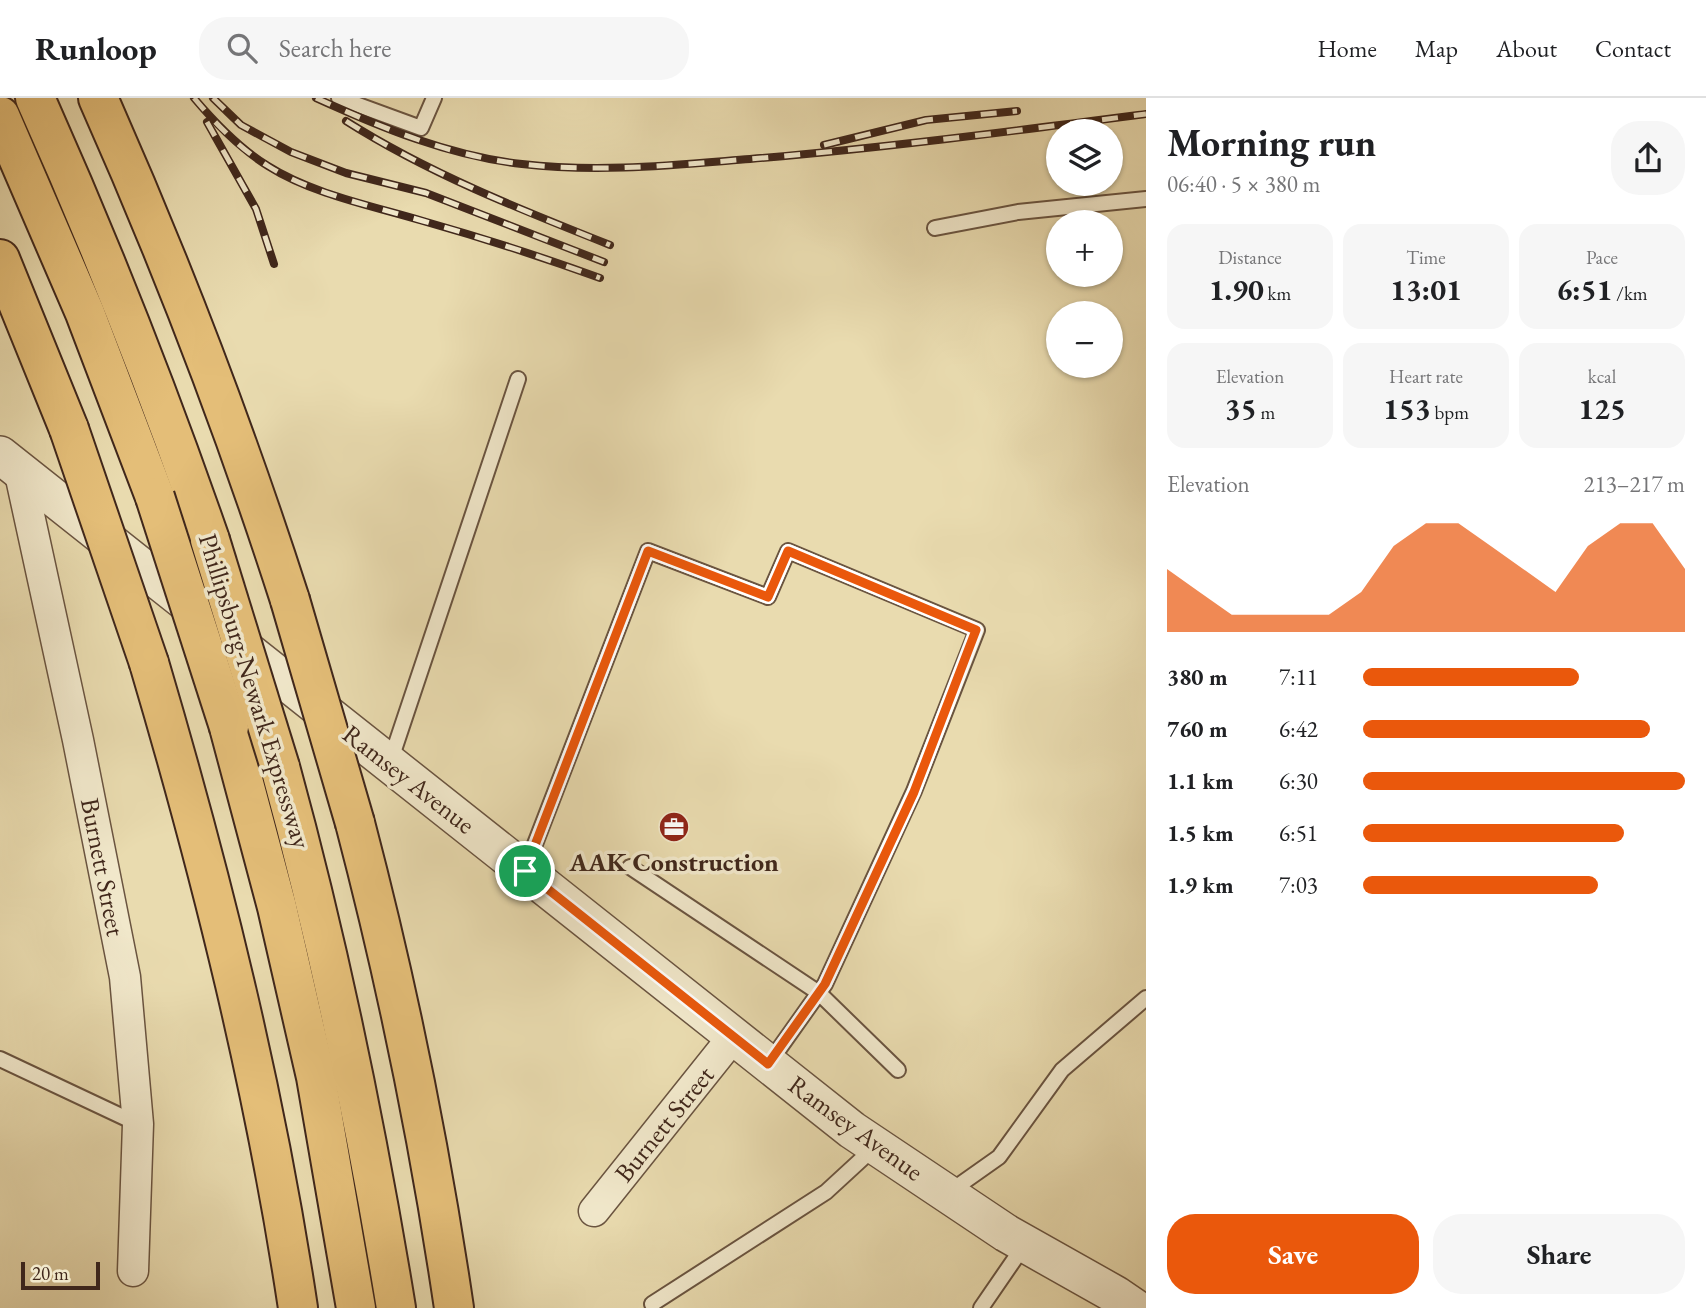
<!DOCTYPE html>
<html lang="en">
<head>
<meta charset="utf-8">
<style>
  :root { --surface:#fff; --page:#f6f6f6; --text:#202124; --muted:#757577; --line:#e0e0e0; --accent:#ea580c }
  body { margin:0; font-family:"EB Garamond",serif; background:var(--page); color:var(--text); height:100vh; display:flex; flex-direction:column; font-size:26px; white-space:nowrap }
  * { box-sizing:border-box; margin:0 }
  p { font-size:23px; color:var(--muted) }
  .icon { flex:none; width:38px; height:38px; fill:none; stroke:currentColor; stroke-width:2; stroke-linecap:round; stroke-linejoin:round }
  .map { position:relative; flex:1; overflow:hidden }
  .sheet { display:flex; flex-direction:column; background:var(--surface); width:560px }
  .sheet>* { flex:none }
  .tools { position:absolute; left:1046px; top:21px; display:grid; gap:14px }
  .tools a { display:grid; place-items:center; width:77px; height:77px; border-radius:50%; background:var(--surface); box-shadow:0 2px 5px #0004; font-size:35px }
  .scale { position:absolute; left:21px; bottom:18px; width:79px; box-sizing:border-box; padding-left:7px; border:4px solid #40271b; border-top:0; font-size:19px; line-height:24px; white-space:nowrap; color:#40271b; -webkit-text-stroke:5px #f1e8cb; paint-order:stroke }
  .pin { position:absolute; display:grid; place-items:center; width:60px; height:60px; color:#fff; margin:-30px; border:4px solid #fff; border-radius:50%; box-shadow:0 2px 7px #0007 }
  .round { display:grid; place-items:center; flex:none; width:74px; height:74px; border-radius:28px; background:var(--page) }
  .summary { display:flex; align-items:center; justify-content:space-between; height:119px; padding:0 21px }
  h1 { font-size:38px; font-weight:700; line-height:52px }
  .figures { display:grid; grid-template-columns:repeat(3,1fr); gap:10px; height:119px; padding:7px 21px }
  .figures div { display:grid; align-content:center; border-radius:18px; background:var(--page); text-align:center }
  .figures b { font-size:30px; font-weight:700 }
  .figures small { font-size:19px; font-weight:400 }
  .figures p { font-size:19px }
  .chart { height:196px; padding:14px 21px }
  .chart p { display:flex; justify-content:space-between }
  .chart svg { width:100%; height:126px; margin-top:7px; fill:var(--accent); opacity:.7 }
  .primary-button { display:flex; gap:14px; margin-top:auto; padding:14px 21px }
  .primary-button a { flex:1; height:80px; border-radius:28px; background:var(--accent); color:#fff; font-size:28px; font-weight:700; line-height:80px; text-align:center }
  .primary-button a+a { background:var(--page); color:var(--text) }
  ul { padding:0 21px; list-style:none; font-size:23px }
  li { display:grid; grid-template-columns:112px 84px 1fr; align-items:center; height:52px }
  li i { height:18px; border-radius:9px; background:var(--accent) }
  header { display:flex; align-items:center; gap:42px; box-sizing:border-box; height:98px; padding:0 35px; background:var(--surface); border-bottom:2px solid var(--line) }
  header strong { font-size:33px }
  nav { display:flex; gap:38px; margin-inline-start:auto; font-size:24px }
  .search { width:490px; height:63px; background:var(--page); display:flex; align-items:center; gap:18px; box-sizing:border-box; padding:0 24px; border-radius:28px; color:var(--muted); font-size:26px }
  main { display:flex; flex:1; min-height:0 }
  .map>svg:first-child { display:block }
</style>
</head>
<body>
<header>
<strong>Runloop</strong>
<div class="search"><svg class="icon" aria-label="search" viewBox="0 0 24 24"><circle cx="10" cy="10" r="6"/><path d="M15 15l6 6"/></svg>Search here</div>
<nav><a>Home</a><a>Map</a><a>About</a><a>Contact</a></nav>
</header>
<main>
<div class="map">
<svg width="1146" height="1210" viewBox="0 0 1146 1210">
  <rect width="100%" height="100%" fill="#e9dbaf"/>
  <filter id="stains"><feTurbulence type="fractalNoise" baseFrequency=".00286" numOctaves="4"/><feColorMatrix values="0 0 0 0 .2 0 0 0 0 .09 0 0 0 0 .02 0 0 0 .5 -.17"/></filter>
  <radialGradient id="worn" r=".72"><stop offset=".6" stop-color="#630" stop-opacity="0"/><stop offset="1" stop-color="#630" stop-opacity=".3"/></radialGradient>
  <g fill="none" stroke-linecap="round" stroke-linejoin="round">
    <!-- service casing -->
    <g stroke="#6a5440" stroke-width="18">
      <g id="service">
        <polyline points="339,0 421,30 434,0"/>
        <polyline points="935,130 1018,114 1146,101"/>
        <polyline points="390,664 518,281"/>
        <polyline points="630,769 819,895 898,972"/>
        <polyline points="525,772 648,453 768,499 788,453 977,532 914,693 825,886 769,965"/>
        <polyline points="0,961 138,1026"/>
        <polyline points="948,1095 999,1059 1062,972 1146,900"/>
        <polyline points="652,1206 826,1094 876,1048"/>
        <polyline points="981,1210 1025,1146"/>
      </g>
    </g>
    <!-- minor casing -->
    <g stroke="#6a5440" stroke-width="33">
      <g id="minor">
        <polyline points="19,371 78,642 125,879 138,1026 133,1173"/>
        <polyline points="594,1113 733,939"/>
      </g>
    </g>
    <!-- tertiary casing -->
    <g stroke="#6a5440" stroke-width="40">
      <polyline id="tertiary" points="0,357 852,1032 1006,1135 1116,1197 1135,1210"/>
    </g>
    <!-- motorway casing -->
    <g stroke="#40271b" stroke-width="42">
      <g id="motorway">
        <path d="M 35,0 C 100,145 158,292 210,442"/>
        <path d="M 98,0 C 171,164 235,331 290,502"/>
        <polyline points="0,18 85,215 155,399"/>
        <polyline points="0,161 69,331"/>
        <path d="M 149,565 C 212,778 265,991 298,1210"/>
        <polyline points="229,629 277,809 316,979 356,1210"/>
        <path d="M 280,669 C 329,847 366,1027 396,1210"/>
        <path d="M 355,725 C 397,885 430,1047 454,1210"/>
      </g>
    </g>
    <!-- service -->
    <use href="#service" stroke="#f1e8cb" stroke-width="14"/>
    <!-- minor -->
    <use href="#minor" stroke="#f1e8cb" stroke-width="30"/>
    <!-- tertiary -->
    <use href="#tertiary" stroke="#f1e8cb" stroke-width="37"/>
    <!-- motorway -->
    <use href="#motorway" stroke="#e4be78" stroke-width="38"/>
    <!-- rail casing -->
    <g stroke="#40271b" stroke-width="8">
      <g id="rail">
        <path d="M 194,0 C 216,26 239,50 268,68 C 312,96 373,108 423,123 C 483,140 542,159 600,180"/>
        <polyline points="213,0 241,27 291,54 346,75 426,95 604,164"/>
        <path d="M 316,0 C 382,30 450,58 522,66 C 599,75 674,67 750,61 C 883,50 1014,33 1146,16"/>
        <path d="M 346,23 C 428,75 519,111 610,147"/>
        <polyline points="207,24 256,111 274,166"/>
        <polyline points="824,47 926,22 1017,13"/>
      </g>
    </g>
    <!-- rail -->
    <use href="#rail" stroke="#f1e8cb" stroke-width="5" stroke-dasharray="16" stroke-linecap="butt"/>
    <!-- motorway-bridge casing -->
    <g stroke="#40271b" stroke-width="42" stroke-linecap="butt">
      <g id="motorway-bridge">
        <polyline points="69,331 149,565"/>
        <polyline points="155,399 229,629"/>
        <polyline points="210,442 280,669"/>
        <polyline points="290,502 355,725"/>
      </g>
    </g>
    <!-- motorway-bridge -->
    <use href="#motorway-bridge" stroke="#e4be78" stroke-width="38"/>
  </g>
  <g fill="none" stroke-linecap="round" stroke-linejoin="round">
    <!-- route casing -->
    <g stroke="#fff" stroke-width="14">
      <polygon id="route" points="648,453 768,499 788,453 976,532 914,694 825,886 768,966 525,773"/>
    </g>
    <!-- route -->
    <use href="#route" stroke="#ea580c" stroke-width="9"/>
  </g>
  <!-- icons -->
  <defs>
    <g id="office-disc" transform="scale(1.575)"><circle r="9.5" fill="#8f2418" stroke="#f1e8cb"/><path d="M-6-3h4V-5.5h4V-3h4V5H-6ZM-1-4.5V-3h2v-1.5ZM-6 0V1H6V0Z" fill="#fff"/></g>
  </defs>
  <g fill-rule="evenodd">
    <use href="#office-disc" x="674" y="729"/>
  </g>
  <g text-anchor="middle" stroke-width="7" stroke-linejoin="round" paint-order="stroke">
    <!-- street labels -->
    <g font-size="26" fill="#40271b" stroke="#f1e8cb">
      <text transform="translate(255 593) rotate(73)" y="9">Phillipsburg-Newark Expressway</text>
      <text transform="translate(409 681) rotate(38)" y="9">Ramsey Avenue</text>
      <text transform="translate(103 769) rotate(79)" y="9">Burnett Street</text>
      <text transform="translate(664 1026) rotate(-51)" y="9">Burnett Street</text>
      <text transform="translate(856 1030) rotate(36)" y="9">Ramsey Avenue</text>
    </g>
    <!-- poi labels -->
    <g font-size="26" font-weight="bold" fill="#40271b" stroke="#f1e8cb">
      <text x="674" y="773">AAK Construction</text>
    </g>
  </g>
  <rect width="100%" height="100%" filter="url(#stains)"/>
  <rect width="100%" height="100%" fill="url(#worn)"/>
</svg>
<div class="tools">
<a><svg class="icon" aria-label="layers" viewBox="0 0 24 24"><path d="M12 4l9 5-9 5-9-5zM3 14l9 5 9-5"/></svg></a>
<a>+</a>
<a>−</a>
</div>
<div class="scale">20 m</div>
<div class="pin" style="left:525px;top:773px;background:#1e9e55"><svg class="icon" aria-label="arrive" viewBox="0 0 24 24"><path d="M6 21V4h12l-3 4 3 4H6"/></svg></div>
</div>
<section class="sheet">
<div class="summary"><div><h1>Morning run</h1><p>06:40 · 5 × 380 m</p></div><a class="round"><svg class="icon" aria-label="share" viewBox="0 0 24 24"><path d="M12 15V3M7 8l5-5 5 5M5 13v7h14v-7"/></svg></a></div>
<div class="figures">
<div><p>Distance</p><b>1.90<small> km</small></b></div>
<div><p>Time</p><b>13:01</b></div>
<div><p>Pace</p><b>6:51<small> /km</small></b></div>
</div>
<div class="figures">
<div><p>Elevation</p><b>35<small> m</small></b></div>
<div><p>Heart rate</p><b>153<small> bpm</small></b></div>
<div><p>kcal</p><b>125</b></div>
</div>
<div class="chart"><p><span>Elevation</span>213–217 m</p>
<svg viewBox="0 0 160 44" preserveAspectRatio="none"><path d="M0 44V22L10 30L20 38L30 38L40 38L50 38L60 30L70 14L80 6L90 6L100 14L110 22L120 30L130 14L140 6L150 6L160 22V44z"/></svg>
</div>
<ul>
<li><b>380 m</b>7:11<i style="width:67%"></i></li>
<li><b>760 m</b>6:42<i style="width:89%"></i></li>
<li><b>1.1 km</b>6:30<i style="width:100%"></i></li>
<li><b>1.5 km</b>6:51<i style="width:81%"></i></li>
<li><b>1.9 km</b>7:03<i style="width:73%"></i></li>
</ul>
<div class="primary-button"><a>Save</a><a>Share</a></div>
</section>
</main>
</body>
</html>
